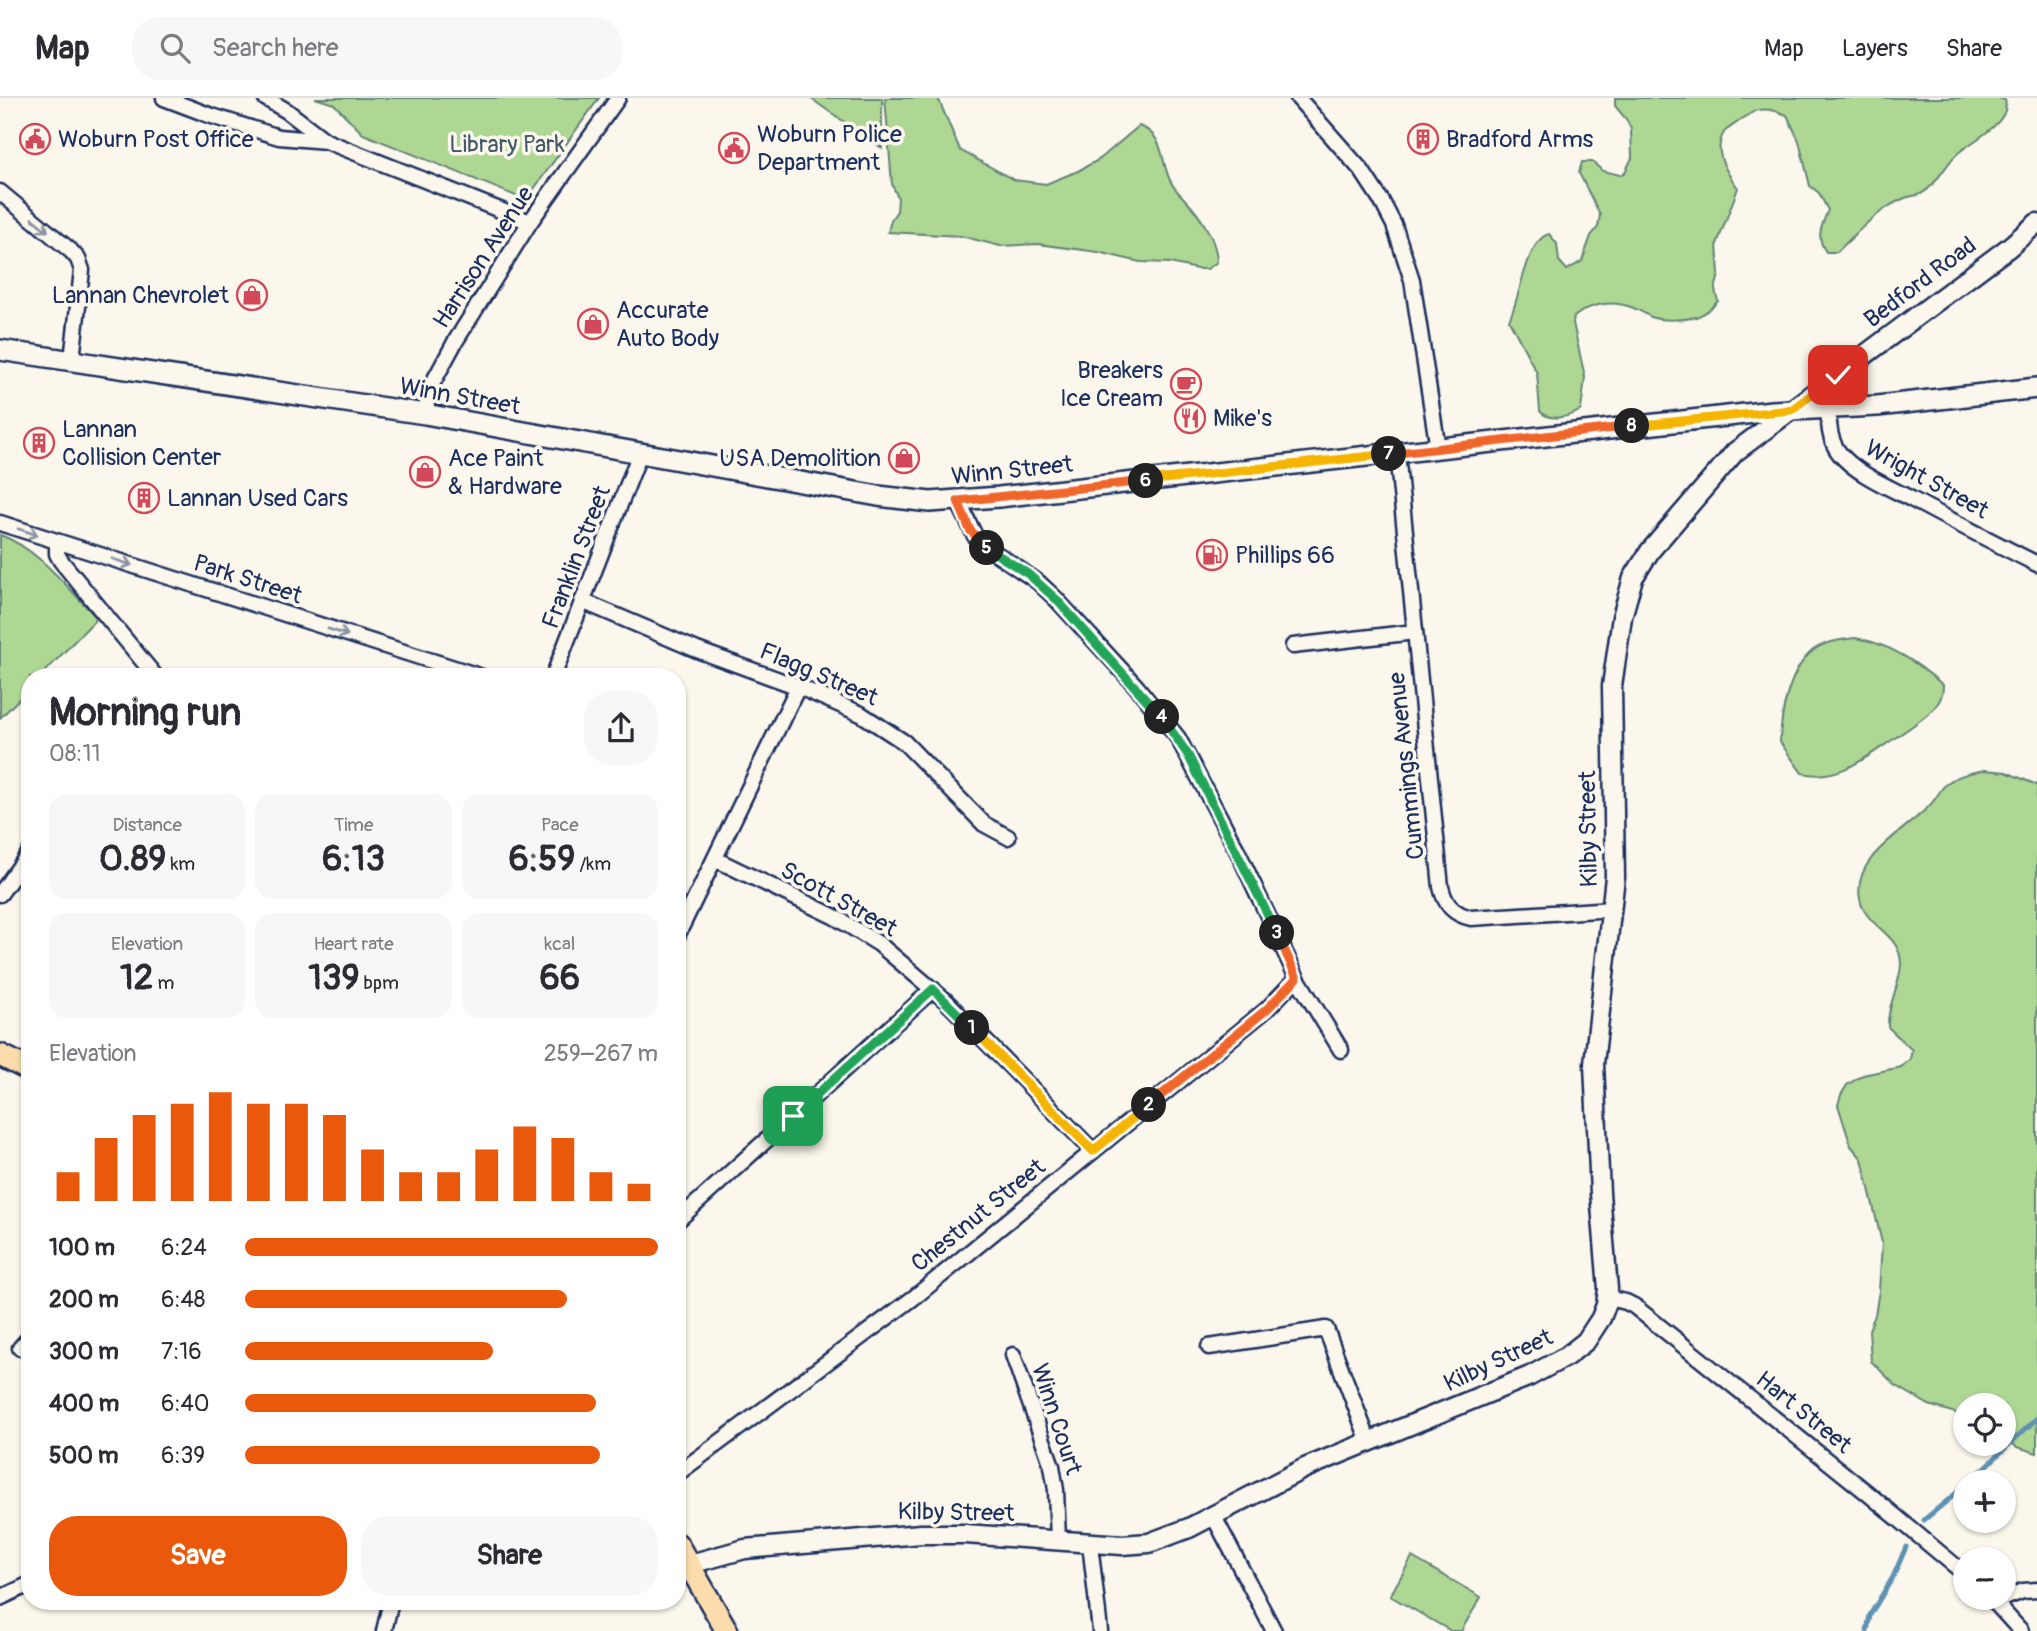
<!DOCTYPE html>
<html lang="en">
<head>
<meta charset="utf-8">
<style>
  :root { --surface:#fff; --page:#f7f7f7; --text:#2b2b33; --muted:#7c7c81; --line:#e1e1e2; --accent:#ea580c }
  body { margin:0; font-family:Pangolin,sans-serif; background:var(--page); color:var(--text); height:100vh; display:flex; flex-direction:column; font-size:26px; white-space:nowrap }
  * { box-sizing:border-box; margin:0 }
  p { font-size:23px; color:var(--muted) }
  .icon { flex:none; width:38px; height:38px; fill:none; stroke:currentColor; stroke-width:2; stroke-linecap:round; stroke-linejoin:round }
  .map { position:relative; flex:1; overflow:hidden }
  .side { position:absolute; left:21px; top:570px; width:665px; height:942px; display:flex; flex-direction:column; background:var(--surface); border-radius:28px; box-shadow:0 2px 5px #0004 }
  .side>* { flex:none }
  .tools { position:absolute; left:1953px; top:1295px; display:grid; gap:14px }
  .tools a { display:grid; place-items:center; width:63px; height:63px; border-radius:50%; background:var(--surface); box-shadow:0 2px 5px #0004; font-size:35px }
  .pin { position:absolute; display:grid; place-items:center; width:60px; height:60px; color:#fff; margin:-30px; border-radius:14px; box-shadow:0 4px 10px #0006 }
  .km { position:absolute; width:35px; height:35px; margin:-18px; border-radius:50%; background:#222; color:#fff; font-size:19px; line-height:35px; text-align:center }
  .round { display:grid; place-items:center; flex:none; width:74px; height:74px; border-radius:28px; background:var(--page) }
  .overview { display:flex; align-items:center; justify-content:space-between; height:119px; padding:0 28px }
  h1 { font-size:38px; font-weight:800; line-height:52px }
  .metrics { display:grid; grid-template-columns:repeat(3,1fr); gap:10px; height:119px; padding:7px 28px }
  .metrics div { display:grid; align-content:center; border-radius:18px; background:var(--page); text-align:center }
  .metrics b { font-size:35px; font-weight:800 }
  .metrics small { font-size:19px; font-weight:400 }
  .metrics p { font-size:19px }
  .chart { height:196px; padding:14px 28px }
  .chart p { display:flex; justify-content:space-between }
  .chart svg { width:100%; height:126px; margin-top:7px; stroke:var(--accent); stroke-width:6 }
  .cta { display:flex; gap:14px; margin-top:auto; padding:14px 28px }
  .cta a { flex:1; height:80px; border-radius:28px; background:var(--accent); color:#fff; font-size:28px; font-weight:800; line-height:80px; text-align:center }
  .cta a+a { background:var(--page); color:var(--text) }
  ul { padding:0 28px; list-style:none; font-size:23px }
  li { display:grid; grid-template-columns:112px 84px 1fr; align-items:center; height:52px }
  li i { height:18px; border-radius:9px; background:var(--accent) }
  header { display:flex; align-items:center; gap:42px; box-sizing:border-box; height:98px; padding:0 35px; background:var(--surface); border-bottom:2px solid var(--line) }
  header strong { font-size:33px }
  nav { display:flex; gap:38px; margin-inline-start:auto; font-size:24px }
  .search { width:490px; height:63px; background:var(--page); display:flex; align-items:center; gap:18px; box-sizing:border-box; padding:0 24px; border-radius:28px; color:var(--muted); font-size:26px }
  .map>svg:first-child { display:block }
</style>
</head>
<body>
<header>
<strong>Map</strong>
<div class="search"><svg class="icon" aria-label="search" viewBox="0 0 24 24"><circle cx="10" cy="10" r="6"/><path d="M15 15l6 6"/></svg>Search here</div>
<nav><a>Map</a><a>Layers</a><a>Share</a></nav>
</header>
<div class="map">
<svg width="2037" height="1533" viewBox="0 0 2037 1533">
  <rect width="100%" height="100%" fill="#fbf7ec"/>
  <filter id="ink" filterUnits="userSpaceOnUse"><feTurbulence type="fractalNoise" baseFrequency=".0143" numOctaves="2"/><feDisplacementMap in="SourceGraphic" scale="14" xChannelSelector="R" yChannelSelector="G"/><feConvolveMatrix kernelMatrix="1 2 1 2 8 2 1 2 1" color-interpolation-filters="sRGB"/></filter>
  <g filter="url(#ink)">
    <!-- green -->
    <g fill="#aed793" stroke="#648378" stroke-width="2">
      <polygon points="315,0 599,0 526,102 363,36 334,6"/>
      <polygon points="810,0 882,0 882,50"/>
      <path d="M 885,0 L 938,0 L 960,52 L 1014,82 L 1046,86 L 1078,73 L 1100,61 L 1139,28 C 1167,38 1159,64 1172,86 C 1176,93 1184,100 1190,107 C 1203,122 1217,144 1217,164 L 1207,171 L 1197,171 L 1170,165 L 1140,164 L 1098,154 L 1038,146 L 1000,148 L 961,138 L 888,134 L 891,122 L 897,113 L 898,100 L 892,86 Z"/>
      <path d="M 1615,0 L 1999,0 L 2005,2 C 2012,25 1971,43 1957,56 C 1944,68 1937,87 1921,96 C 1916,98 1910,98 1905,100 C 1879,110 1857,135 1837,154 L 1826,154 C 1815,139 1822,127 1828,112 L 1819,95 L 1810,88 L 1799,43 L 1787,17 C 1755,4 1751,16 1725,33 C 1711,52 1727,75 1738,90 L 1717,146 L 1719,176 L 1715,192 L 1718,203 C 1713,209 1703,217 1696,219 C 1685,222 1661,223 1651,219 C 1646,217 1642,213 1636,211 C 1614,202 1592,204 1574,219 L 1573,225 L 1585,279 L 1581,312 C 1570,319 1549,324 1540,313 L 1537,275 L 1509,222 C 1520,202 1526,142 1549,136 L 1557,146 L 1559,163 L 1567,172 L 1582,163 L 1591,138 L 1598,129 L 1600,117 L 1579,75 L 1582,64 L 1592,64 L 1603,73 L 1620,77 L 1625,74 L 1632,60 L 1631,31 L 1626,21 L 1615,8 Z"/>
      <path d="M 0,437 C 38,450 69,492 97,520 L 40,579 L 30,579 L 30,590 L 0,620 Z"/>
      <path d="M 1855,540 C 1891,546 1916,564 1943,587 C 1943,601 1937,608 1928,616 C 1916,626 1904,634 1892,642 C 1864,661 1838,683 1802,675 L 1780,644 C 1781,616 1788,577 1809,556 C 1820,544 1839,542 1855,540 Z"/>
      <path d="M 1985,672 L 2006,674 L 2037,687 L 2037,1355 L 2017,1349 L 2004,1340 L 2004,1307 L 1965,1307 L 1965,1318 L 1929,1307 L 1895,1287 L 1871,1263 L 1869,1232 L 1875,1217 L 1879,1193 L 1882,1145 L 1862,1061 L 1851,1048 L 1838,1007 L 1841,997 L 1847,987 L 1863,977 L 1901,969 L 1910,961 L 1912,952 L 1888,929 C 1887,907 1900,888 1901,866 C 1901,835 1865,829 1860,801 C 1852,758 1905,734 1930,707 C 1936,701 1940,692 1946,686 C 1957,677 1972,674 1985,672 Z"/>
      <polygon points="1412,1459 1481,1499 1461,1533 1451,1533 1390,1498"/>
    </g>
    <g fill="none" stroke-linecap="round" stroke-linejoin="round">
      <!-- stream -->
      <g stroke="#5e91b3" stroke-width="5">
        <polyline points="1970,1384 2037,1320"/>
        <polyline points="1924,1422 1965,1388"/>
        <polyline points="1867,1533 1870,1517 1893,1479 1906,1449"/>
      </g>
      <!-- minor casing -->
      <g stroke="#1b2f5e" stroke-width="19">
        <g id="minor">
          <polyline points="164,0 209,17 279,39 326,43 287,13 265,0"/>
          <polyline points="1298,0 1362,73 1381,102 1394,127 1412,182 1438,351"/>
          <polyline points="326,43 530,124"/>
          <polyline points="0,94 71,153 78,161 82,172 72,262"/>
          <path d="M 1828,310 C 1829,327 1829,343 1840,356 C 1858,377 1889,389 1913,402 C 1954,424 1995,445 2037,466"/>
          <polyline points="425,316 430,290 455,244 530,124 618,0"/>
          <path d="M 1397,355 L 1441,789 C 1445,807 1454,816 1471,820 L 1613,811"/>
          <polyline points="958,403 975,438 991,452 1038,484 1056,501 1136,588 1178,640 1238,754 1297,880 1341,952"/>
          <polyline points="0,425 482,579"/>
          <polyline points="57,444 57,456 61,463 156,579"/>
          <polyline points="582,503 697,552 804,591 861,616 904,644 984,726 1008,739"/>
          <polyline points="1293,548 1415,534"/>
          <polyline points="553,579 640,355"/>
          <polyline points="715,761 835,819 879,846 946,903 1093,1053"/>
          <polyline points="0,796 30,754"/>
          <polyline points="677,838 798,589"/>
          <polyline points="677,1123 933,891"/>
          <polyline points="1607,1200 1626,1204 1634,1208 1865,1393 1965,1476"/>
          <polyline points="1209,1249 1326,1231 1369,1344"/>
          <polyline points="20,1250 30,1239"/>
          <polyline points="1013,1257 1052,1368 1056,1392 1058,1442"/>
          <polyline points="677,1376 916,1198 1266,912 1297,880"/>
          <polyline points="1213,1417 1274,1533"/>
          <polyline points="1090,1445 1100,1533"/>
          <polyline points="0,1500 30,1486"/>
          <polyline points="1991,1500 2021,1533"/>
          <polyline points="2004,1500 2023,1493 2037,1492"/>
          <polyline points="384,1533 391,1503"/>
        </g>
      </g>
      <!-- tertiary casing -->
      <g stroke="#1b2f5e" stroke-width="23">
        <polyline id="tertiary" points="690,1466 745,1451 921,1436 965,1436 1122,1447 1149,1445 1189,1430 1305,1370 1530,1278 1567,1258 1586,1243 1601,1220 1606,1207 1608,1191 1600,1095 1594,966 1615,779 1612,588 1622,519 1633,480 1650,453 1735,354 2008,150 2037,125"/>
      </g>
      <!-- secondary casing -->
      <g stroke="#1b2f5e" stroke-width="24">
        <polyline id="secondary" points="0,252 425,316 878,398 930,404 999,399 1772,313 1877,308 2037,290"/>
      </g>
      <!-- primary casing -->
      <g stroke="#1b2f5e" stroke-width="26">
        <g id="primary">
          <polyline points="0,957 30,972"/>
          <polyline points="677,1446 727,1533"/>
        </g>
      </g>
      <!-- minor -->
      <use href="#minor" stroke="#fbf7ec" stroke-width="14"/>
      <!-- tertiary -->
      <use href="#tertiary" stroke="#fbf7ec" stroke-width="18"/>
      <!-- secondary -->
      <use href="#secondary" stroke="#fbf7ec" stroke-width="19"/>
      <!-- primary -->
      <use href="#primary" stroke="#fcdcac" stroke-width="21"/>
    </g>
    <!-- one-way arrows -->
    <defs><path id="oneway-shaft" d="M-6 0H5M1.5-3L5.5 0L1.5 3" fill="none" stroke-width="1.6" stroke-linecap="round" stroke-linejoin="round" transform="scale(1.75)"/></defs>
    <g stroke="#8b93a5">
      <use href="#oneway-shaft" transform="translate(40 127) rotate(39)"/>
      <use href="#oneway-shaft" transform="translate(28 434) rotate(18)"/>
      <use href="#oneway-shaft" transform="translate(122 464) rotate(18)"/>
      <use href="#oneway-shaft" transform="translate(338 534) rotate(17)"/>
    </g>
  </g>
  <g fill="none" stroke-linecap="round" stroke-linejoin="round" filter="url(#ink)">
    <!-- split-1 casing -->
    <g stroke="#fff" stroke-width="14">
      <polyline id="split-1" points="793,1018 933,891 972,930"/>
    </g>
    <!-- split-2 casing -->
    <g stroke="#fff" stroke-width="14">
      <polyline id="split-2" points="972,930 1093,1053 1149,1007"/>
    </g>
    <!-- split-3 casing -->
    <g stroke="#fff" stroke-width="14">
      <polyline id="split-3" points="1149,1007 1266,912 1297,880 1277,835"/>
    </g>
    <!-- split-4 casing -->
    <g stroke="#fff" stroke-width="14">
      <polyline id="split-4" points="1162,619 1188,657 1277,835"/>
    </g>
    <!-- split-5 casing -->
    <g stroke="#fff" stroke-width="14">
      <polyline id="split-5" points="987,450 1028,476 1056,501 1162,619"/>
    </g>
    <!-- split-6 casing -->
    <g stroke="#fff" stroke-width="14">
      <polyline id="split-6" points="987,450 970,432 958,403 1146,383"/>
    </g>
    <!-- split-7 casing -->
    <g stroke="#fff" stroke-width="14">
      <polyline id="split-7" points="1146,383 1389,356"/>
    </g>
    <!-- split-8 casing -->
    <g stroke="#fff" stroke-width="14">
      <polyline id="split-8" points="1389,356 1632,328"/>
    </g>
    <!-- split-9 casing -->
    <g stroke="#fff" stroke-width="14">
      <polyline id="split-9" points="1632,328 1791,312 1838,277"/>
    </g>
    <!-- split-1 -->
    <use href="#split-1" stroke="#22a559" stroke-width="9"/>
    <!-- split-2 -->
    <use href="#split-2" stroke="#f5b400" stroke-width="9"/>
    <!-- split-3 -->
    <use href="#split-3" stroke="#f0652b" stroke-width="9"/>
    <!-- split-4 -->
    <use href="#split-4" stroke="#22a559" stroke-width="9"/>
    <!-- split-5 -->
    <use href="#split-5" stroke="#22a559" stroke-width="9"/>
    <!-- split-6 -->
    <use href="#split-6" stroke="#f0652b" stroke-width="9"/>
    <!-- split-7 -->
    <use href="#split-7" stroke="#f5b400" stroke-width="9"/>
    <!-- split-8 -->
    <use href="#split-8" stroke="#f0652b" stroke-width="9"/>
    <!-- split-9 -->
    <use href="#split-9" stroke="#f5b400" stroke-width="9"/>
  </g>
  <!-- icons -->
  <defs>
    <g id="civic-ring" transform="scale(1.575)"><circle r="9.5" fill="#fbf7ec" stroke="#d1495b" stroke-width="1.5"/><path d="M-.6-6.5H3V-4.5H.6V-3L4-1V1h2V6H-6V1h2V-1L-.6-3ZM-1.2 2.5V6h2.4V2.5Z" fill="#d1495b"/></g>
    <g id="building-ring" transform="scale(1.575)"><circle r="9.5" fill="#fbf7ec" stroke="#d1495b" stroke-width="1.5"/><path d="M-4-6H4V6H1V3H-1V6H-4ZM-2.5-4.3h1.7v1.8h-1.7ZM.8-4.3h1.7v1.8H.8ZM-2.5-1h1.7V.8h-1.7ZM.8-1h1.7V.8H.8Z" fill="#d1495b"/></g>
    <g id="shop-ring" transform="scale(1.575)"><circle r="9.5" fill="#fbf7ec" stroke="#d1495b" stroke-width="1.5"/><path d="M-5-2.5h2.3a2.7 3.5 0 0 1 5.4 0H5L5.5 6h-11ZM-1.5-2.5h3a1.5 2.3 0 0 0-3 0Z" fill="#d1495b"/></g>
    <g id="cafe-ring" transform="scale(1.575)"><circle r="9.5" fill="#fbf7ec" stroke="#d1495b" stroke-width="1.5"/><path d="M-5.5-4.5H6V0H3Q3 3.5 0 3.5H-2.5Q-5.5 3.5-5.5 0ZM3-3.2v2h1.7v-2ZM-6 4.5H4V6H-6Z" fill="#d1495b"/></g>
    <g id="restaurant-ring" transform="scale(1.575)"><circle r="9.5" fill="#fbf7ec" stroke="#d1495b" stroke-width="1.5"/><path d="M-5-6h1v4h1v-4h1v4h1v-4h1v5L-1.5 .5V6h-2V.5L-5-1ZM5-6V6H3V1.5H1.5Q1.5-4 5-6Z" fill="#d1495b"/></g>
    <g id="fuel-ring" transform="scale(1.575)"><circle r="9.5" fill="#fbf7ec" stroke="#d1495b" stroke-width="1.5"/><path d="M-5.5-6h7V0h2V4h1.3V-2.5L3-4.5l.8-.8L6-3V5H2.5V1h-1V6h-7ZM-4.2-4.7v3.2H.2V-4.7Z" fill="#d1495b"/></g>
  </defs>
  <g fill-rule="evenodd">
    <use href="#civic-ring" x="35" y="41"/>
    <use href="#building-ring" x="1423" y="41"/>
    <use href="#civic-ring" x="734" y="50"/>
    <use href="#shop-ring" x="252" y="197"/>
    <use href="#shop-ring" x="593" y="226"/>
    <use href="#cafe-ring" x="1186" y="286"/>
    <use href="#restaurant-ring" x="1190" y="320"/>
    <use href="#building-ring" x="39" y="345"/>
    <use href="#shop-ring" x="904" y="360"/>
    <use href="#shop-ring" x="425" y="374"/>
    <use href="#building-ring" x="144" y="400"/>
    <use href="#fuel-ring" x="1212" y="457"/>
  </g>
  <g text-anchor="middle" stroke-width="7" stroke-linejoin="round" paint-order="stroke">
    <!-- poi labels -->
    <g font-size="24" fill="#1b2f5e" stroke="#fbf7ec" text-anchor="start">
      <text x="757" y="44">Woburn Police<tspan x="757" dy="28">Department</tspan></text>
      <text x="58" y="49">Woburn Post Office</text>
      <text x="1446" y="49">Bradford Arms</text>
      <text x="229" y="205" text-anchor="end">Lannan Chevrolet</text>
      <text x="616" y="220">Accurate<tspan x="616" dy="28">Auto Body</tspan></text>
      <text x="1163" y="280" text-anchor="end">Breakers<tspan x="1163" dy="28">Ice Cream</tspan></text>
      <text x="1213" y="328">Mike's</text>
      <text x="62" y="339">Lannan<tspan x="62" dy="28">Collision Center</tspan></text>
      <text x="448" y="368">Ace Paint<tspan x="448" dy="28">&amp; Hardware</tspan></text>
      <text x="881" y="368" text-anchor="end">USA Demolition</text>
      <text x="167" y="408">Lannan Used Cars</text>
      <text x="1235" y="465">Phillips 66</text>
    </g>
    <!-- park labels -->
    <g font-size="24" fill="#40596b" stroke="#fbf7ec">
      <text x="507" y="54">Library Park</text>
    </g>
    <!-- street labels -->
    <g font-size="24" fill="#1b2f5e" stroke="#fbf7ec">
      <text transform="translate(483 159) rotate(-57)" y="8">Harrison Avenue</text>
      <text transform="translate(1920 184) rotate(-37)" y="8">Bedford Road</text>
      <text transform="translate(460 298) rotate(10)" y="8">Winn Street</text>
      <text transform="translate(1012 372) rotate(-6)" y="8">Winn Street</text>
      <text transform="translate(1927 381) rotate(29)" y="8">Wright Street</text>
      <text transform="translate(576 459) rotate(-69)" y="8">Franklin Street</text>
      <text transform="translate(248 481) rotate(18)" y="8">Park Street</text>
      <text transform="translate(819 576) rotate(23)" y="8">Flagg Street</text>
      <text transform="translate(1406 668) rotate(-96)" y="8">Cummings Avenue</text>
      <text transform="translate(1588 731) rotate(-91)" y="8">Kilby Street</text>
      <text transform="translate(839 801) rotate(29)" y="8">Scott Street</text>
      <text transform="translate(978 1117) rotate(-39)" y="8">Chestnut Street</text>
      <text transform="translate(1498 1262) rotate(-25)" y="8">Kilby Street</text>
      <text transform="translate(1804 1314) rotate(39)" y="8">Hart Street</text>
      <text transform="translate(1057 1321) rotate(72)" y="8">Winn Court</text>
      <text transform="translate(956 1414) rotate(1)" y="8">Kilby Street</text>
    </g>
  </g>
</svg>
<div class="tools">
<a><svg class="icon" aria-label="locate" viewBox="0 0 24 24"><circle cx="12" cy="12" r="6"/><path d="M12 2v4M12 18v4M2 12h4M18 12h4"/></svg></a>
<a>+</a>
<a>−</a>
</div>
<div class="pin" style="left:793px;top:1018px;background:#1e9e55"><svg class="icon" aria-label="arrive" viewBox="0 0 24 24"><path d="M6 21V4h12l-3 4 3 4H6"/></svg></div>
<div class="pin" style="left:1838px;top:277px;background:#d93025"><svg class="icon" aria-label="check" viewBox="0 0 24 24"><path d="M5 12l5 5 9-10"/></svg></div>
<b class="km" style="left:972px;top:930px">1</b>
<b class="km" style="left:1149px;top:1007px">2</b>
<b class="km" style="left:1277px;top:835px">3</b>
<b class="km" style="left:1162px;top:619px">4</b>
<b class="km" style="left:987px;top:450px">5</b>
<b class="km" style="left:1146px;top:383px">6</b>
<b class="km" style="left:1389px;top:356px">7</b>
<b class="km" style="left:1632px;top:328px">8</b>
<section class="side">
<div class="overview"><div><h1>Morning run</h1><p>08:11</p></div><a class="round"><svg class="icon" aria-label="share" viewBox="0 0 24 24"><path d="M12 15V3M7 8l5-5 5 5M5 13v7h14v-7"/></svg></a></div>
<div class="metrics">
<div><p>Distance</p><b>0.89<small> km</small></b></div>
<div><p>Time</p><b>6:13</b></div>
<div><p>Pace</p><b>6:59<small> /km</small></b></div>
</div>
<div class="metrics">
<div><p>Elevation</p><b>12<small> m</small></b></div>
<div><p>Heart rate</p><b>139<small> bpm</small></b></div>
<div><p>kcal</p><b>66</b></div>
</div>
<div class="chart"><p><span>Elevation</span>259–267 m</p>
<svg viewBox="0 0 160 44" preserveAspectRatio="none"><path d="M5 44V34M15 44V22M25 44V14M35 44V10M45 44V6M55 44V10M65 44V10M75 44V14M85 44V26M95 44V34M105 44V34M115 44V26M125 44V18M135 44V22M145 44V34M155 44V38"/></svg>
</div>
<ul>
<li><b>100 m</b>6:24<i style="width:100%"></i></li>
<li><b>200 m</b>6:48<i style="width:78%"></i></li>
<li><b>300 m</b>7:16<i style="width:60%"></i></li>
<li><b>400 m</b>6:40<i style="width:85%"></i></li>
<li><b>500 m</b>6:39<i style="width:86%"></i></li>
</ul>
<div class="cta"><a>Save</a><a>Share</a></div>
</section>
</div>
</body>
</html>
